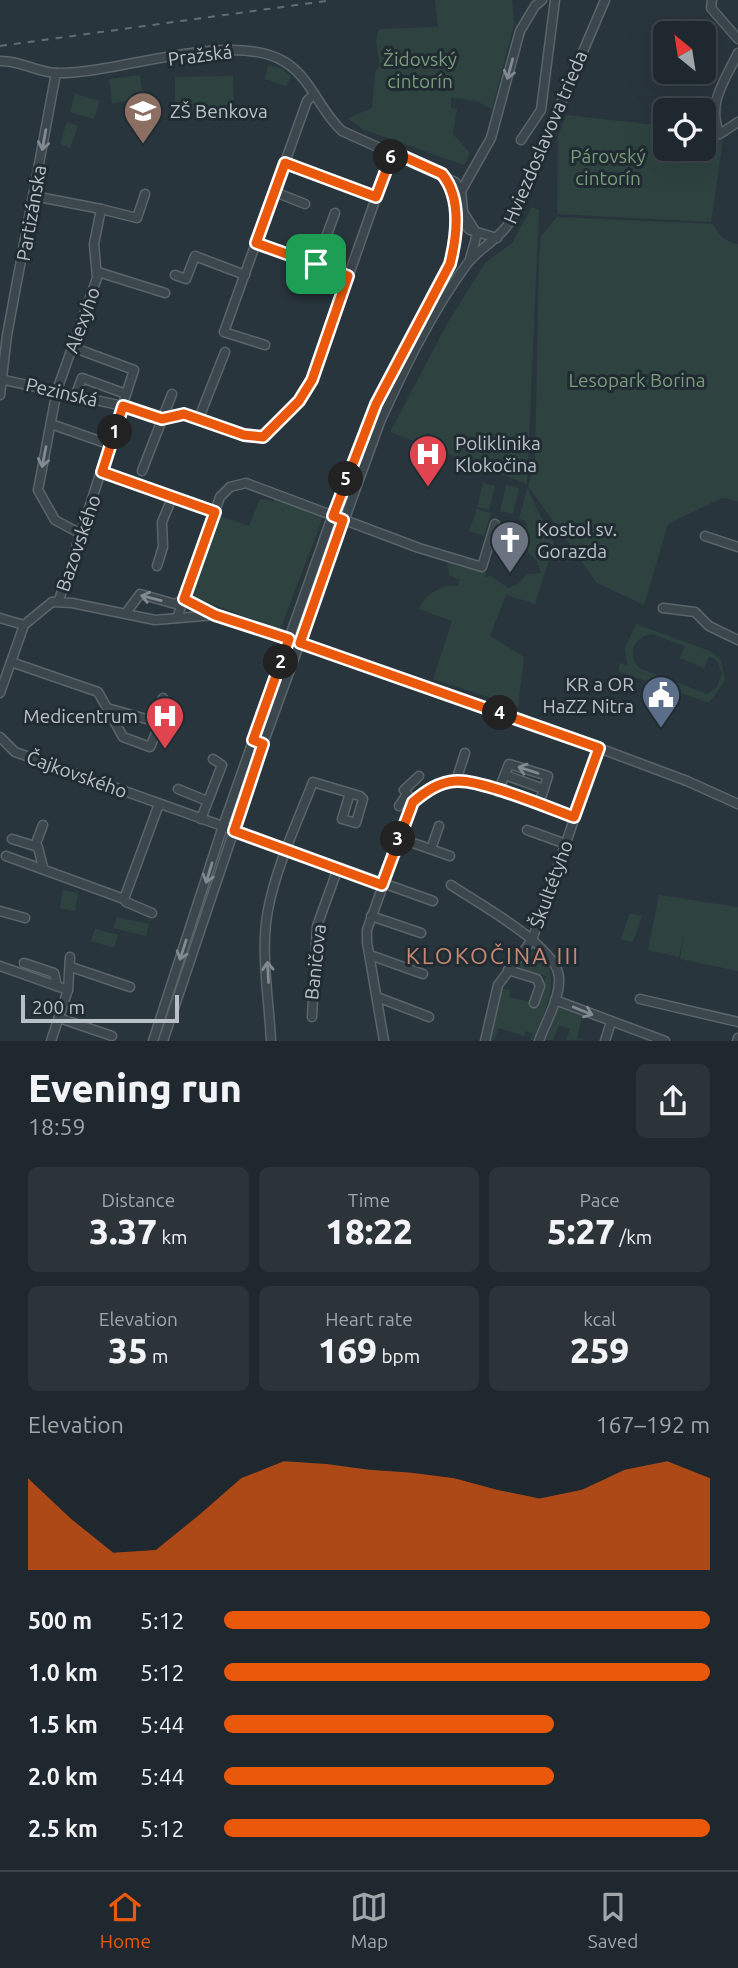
<!DOCTYPE html>
<html lang="en">
<head>
<meta charset="utf-8">
<style>
  :root { --surface:#1f282e; --page:#2c343a; --text:#f1f3f6; --muted:#a1a6aa; --line:#3c444a; --accent:#ea580c }
  body { margin:0; font-family:Ubuntu,sans-serif; background:var(--page); color:var(--text); height:100vh; display:flex; flex-direction:column; font-size:26px; white-space:nowrap }
  * { box-sizing:border-box; margin:0 }
  p { font-size:23px; color:var(--muted) }
  .icon { flex:none; width:38px; height:38px; fill:none; stroke:currentColor; stroke-width:2; stroke-linecap:round; stroke-linejoin:round }
  .map { position:relative; height:1041px; overflow:hidden }
  .drawer { display:flex; flex-direction:column; background:var(--surface); flex:1 }
  .drawer>* { flex:none }
  .needle { width:46px; rotate:330deg }
  .controls { position:absolute; left:653px; top:21px; display:grid; gap:14px }
  .controls a { display:grid; place-items:center; width:63px; height:63px; border-radius:10px; background:var(--surface); box-shadow:0 7px 28px #0002,0 0 0 2px var(--line); font-size:35px }
  .scale { position:absolute; left:21px; bottom:18px; width:158px; box-sizing:border-box; padding-left:7px; border:4px solid #b9c1c8; border-top:0; font-size:19px; line-height:24px; white-space:nowrap; color:#b9c1c8; -webkit-text-stroke:5px #212c32; paint-order:stroke }
  .pin { position:absolute; display:grid; place-items:center; width:60px; height:60px; color:#fff; margin:-30px; border-radius:14px; box-shadow:0 4px 10px #0006 }
  .km { position:absolute; width:35px; height:35px; margin:-18px; border-radius:50%; background:#222; color:#fff; font-size:19px; line-height:35px; text-align:center }
  .round { display:grid; place-items:center; flex:none; width:74px; height:74px; border-radius:10px; background:var(--page) }
  .head { display:flex; align-items:center; justify-content:space-between; height:119px; padding:0 28px }
  h1 { font-size:38px; font-weight:800; line-height:52px }
  .figures { display:grid; grid-template-columns:repeat(3,1fr); gap:10px; height:119px; padding:7px 28px }
  .figures div { display:grid; align-content:center; border-radius:10px; background:var(--page); text-align:center }
  .figures b { font-size:35px; font-weight:800 }
  .figures small { font-size:19px; font-weight:400 }
  .figures p { font-size:19px }
  .chart { height:196px; padding:14px 28px }
  .chart p { display:flex; justify-content:space-between }
  .chart svg { width:100%; height:126px; margin-top:7px; fill:var(--accent); opacity:.7 }
  ul { padding:0 28px; list-style:none; font-size:23px }
  li { display:grid; grid-template-columns:112px 84px 1fr; align-items:center; height:52px }
  li i { height:18px; border-radius:9px; background:var(--accent) }
  .menu { display:flex; justify-content:space-around; align-items:center; height:98px; border-top:2px solid var(--line); background:var(--surface); font-size:19px; color:var(--muted) }
  .menu a { display:grid; justify-items:center; gap:4px }
  .menu .active { color:var(--accent) }
  .map>svg:first-child { display:block }
</style>
</head>
<body>
<div class="map">
<svg width="738" height="1041" viewBox="0 0 738 1041">
  <rect width="100%" height="100%" fill="#29353d"/>
  <!-- green -->
  <g fill="#2e4340" fill-rule="evenodd">
    <polygon points="435,0 512,0 514,24 492,109 474,100 451,98 451,108 457,109 453,134 470,153 464,165 362,129 348,118 372,108 375,73 380,65 376,41 379,29 438,27"/>
    <polygon points="268,65 283,69 291,77 286,86 265,79"/>
    <polygon points="140,75 143,99 112,103 109,79"/>
    <polygon points="233,76 234,108 175,109 175,77"/>
    <polygon points="75,94 100,101 94,119 70,112"/>
    <polygon points="566,115 665,126 665,149 704,149 704,134 723,140 711,222 557,214 558,136"/>
    <polygon points="67,122 78,126 70,148 60,144"/>
    <polygon points="532,207 539,210 527,484 390,432 448,322 486,262 512,243"/>
    <path d="M 557,217 L 713,224 C 719,235 725,242 738,244 L 738,501 L 722,498 L 668,524 L 644,605 L 597,583 L 528,486 L 535,463 L 539,257 L 541,236 Z"/>
    <polygon points="483,483 495,486 489,510 477,507"/>
    <polygon points="506,485 519,488 513,514 500,511"/>
    <path d="M 527,488 L 554,544 L 535,604 L 506,595 L 490,636 L 524,657 L 518,707 L 433,679 L 452,621 L 419,609 C 423,596 443,583 458,586 L 460,580 L 449,575 L 447,560 L 481,570 L 486,573 L 485,577 L 491,576 L 508,588 L 518,584 L 527,574 L 541,573 L 537,561 L 528,552 L 526,521 L 519,519 Z"/>
    <polygon points="275,498 323,517 280,630 189,595 218,515 249,526 260,499 273,501"/>
    <polygon points="477,509 491,513 484,536 469,531"/>
    <path d="M 636,624 L 710,651 L 721,660 L 725,681 L 709,703 L 618,671 L 620,663 L 627,665 L 625,648 ZM 652,634 L 685,646 L 680,658 L 704,668 L 709,656 L 717,661 L 722,673 L 717,687 L 707,694 L 639,668 C 627,654 633,637 652,634 Z"/>
    <polygon points="63,890 78,893 75,911 60,908"/>
    <polygon points="659,895 738,907 738,971 680,959 684,934 679,957 648,950"/>
    <polygon points="630,913 642,916 633,942 621,939"/>
    <polygon points="117,917 149,924 146,936 113,928"/>
    <polygon points="95,929 118,935 114,948 91,941"/>
    <path d="M 536,950 C 566,975 544,1010 533,1040 L 530,1040 L 533,1034 L 526,1031 L 524,1036 L 499,1028 L 494,1040 L 490,1041 L 502,988 L 511,990 L 509,997 L 539,1004 L 546,976 L 514,967 Z"/>
    <polygon points="558,1006 582,1016 577,1038 585,1040 566,1040 570,1029 559,1025 553,1040 545,1040"/>
  </g>
  <g fill="none" stroke-linecap="round" stroke-linejoin="round">
    <!-- minor casing -->
    <g stroke="#5a646b" stroke-width="11">
      <g id="minor">
        <polyline points="712,0 711,8 738,39"/>
        <path d="M 738,53 C 725,80 706,104 720,134 L 738,122"/>
        <path d="M 0,61 C 20,60 38,73 58,73 C 119,74 231,29 285,62 C 312,79 319,110 342,131 L 455,182 L 461,190 L 463,212 L 477,234 L 470,259"/>
        <polyline points="521,140 541,110 555,0"/>
        <polyline points="285,163 376,197"/>
        <polyline points="275,192 305,204"/>
        <polyline points="34,196 101,209 94,244 97,278 57,390 38,490 55,520 81,534"/>
        <polyline points="101,209 137,218 145,194"/>
        <polyline points="455,216 470,230 497,238"/>
        <polyline points="256,243 348,276"/>
        <polyline points="316,264 335,213"/>
        <polyline points="98,272 165,293"/>
        <polyline points="175,275 186,279 195,256 245,275"/>
        <polyline points="265,345 224,332 307,101 314,94"/>
        <polyline points="0,379 123,406 149,417 162,419 184,414 244,435 263,437 299,401 312,380 392,152"/>
        <polyline points="76,394 82,378 126,394"/>
        <polyline points="0,395 7,335 56,73"/>
        <polyline points="199,418 225,352"/>
        <polyline points="51,424 111,445"/>
        <polyline points="142,471 172,394"/>
        <polyline points="102,472 215,512"/>
        <polyline points="705,536 738,547"/>
        <polyline points="157,566 163,547 162,522 172,498"/>
        <polyline points="59,600 134,370 72,347"/>
        <polyline points="663,608 695,612 709,626 738,640"/>
        <polyline points="126,613 140,594 175,604 184,599 215,615 580,741 687,781 738,804"/>
        <polyline points="0,618 24,625"/>
        <polyline points="177,618 220,497 230,487 246,483 419,548 482,567 495,524"/>
        <polyline points="11,662 98,692 107,708 150,720 163,698"/>
        <polyline points="0,693 24,625 52,602 72,603 155,620 215,615"/>
        <polyline points="107,708 123,737 150,747 157,731"/>
        <polyline points="0,737 15,752 433,901"/>
        <polyline points="505,775 544,789"/>
        <polyline points="456,781 465,753"/>
        <polyline points="178,789 207,801"/>
        <polyline points="498,792 509,764 548,776 539,804"/>
        <polyline points="413,802 404,790 419,776"/>
        <polyline points="399,806 407,794"/>
        <polyline points="201,819 222,765 213,759"/>
        <polyline points="527,830 566,844"/>
        <polyline points="399,838 450,856"/>
        <polyline points="12,839 38,847 43,868"/>
        <polyline points="35,846 43,825"/>
        <polyline points="431,849 439,826"/>
        <polyline points="6,856 124,899 159,804"/>
        <path d="M 451,885 C 477,903 558,946 559,978 C 560,999 546,1021 539,1041"/>
        <polyline points="124,899 126,902 152,913"/>
        <polyline points="0,911 25,918"/>
        <polyline points="371,916 421,933"/>
        <polyline points="370,955 423,974"/>
        <polyline points="24,963 54,973 57,986"/>
        <polyline points="0,966 68,990"/>
        <polyline points="71,967 130,987"/>
        <polyline points="508,970 537,979 540,986 534,1003"/>
        <polyline points="377,997 429,1017"/>
        <polyline points="640,999 738,1022"/>
        <polyline points="555,1000 665,1041"/>
        <polyline points="312,1017 317,926 338,868"/>
        <polyline points="59,1018 112,1036"/>
        <polyline points="51,1041 68,990 70,957"/>
        <polyline points="153,1041 223,826 347,474 376,404 450,264 456,242 456,200 491,138 520,31 535,6 542,0"/>
        <path d="M 163,1041 L 263,744 L 380,422 C 404,369 432,311 467,264 C 481,246 501,239 512,218 L 605,0"/>
        <path d="M 271,1041 C 269,999 260,951 268,910 C 276,867 297,823 313,782 L 360,796 L 363,799 L 356,823 L 342,819 L 350,793"/>
        <polyline points="384,1041 367,942 367,930 413,802 441,783 472,781 574,817"/>
        <polyline points="485,1041 498,985 532,940 599,748"/>
        <polyline points="605,1041 611,1022"/>
        <polyline points="737,1041 738,1038"/>
      </g>
    </g>
    <!-- minor -->
    <use href="#minor" stroke="#3c474d" stroke-width="8"/>
    <!-- rail -->
    <polyline stroke="#616d76" stroke-width="2" stroke-dasharray="7 7" stroke-linecap="butt" points="0,46 333,0"/>
  </g>
  <!-- one-way arrows -->
  <defs><path id="oneway-shaft" d="M-6 0H5M1.5-3L5.5 0L1.5 3" fill="none" stroke-width="1.6" stroke-linecap="round" stroke-linejoin="round" transform="scale(1.75)"/></defs>
  <g stroke="#818a91">
    <use href="#oneway-shaft" transform="translate(510 69) rotate(105)"/>
    <use href="#oneway-shaft" transform="translate(44 140) rotate(100)"/>
    <use href="#oneway-shaft" transform="translate(44 457) rotate(101)"/>
    <use href="#oneway-shaft" transform="translate(151 598) rotate(-166)"/>
    <use href="#oneway-shaft" transform="translate(528 770) rotate(-162)"/>
    <use href="#oneway-shaft" transform="translate(209 873) rotate(107)"/>
    <use href="#oneway-shaft" transform="translate(183 950) rotate(108)"/>
    <use href="#oneway-shaft" transform="translate(268 972) rotate(-93)"/>
    <use href="#oneway-shaft" transform="translate(583 1011) rotate(22)"/>
  </g>
  <g fill="none" stroke-linecap="round" stroke-linejoin="round">
    <!-- route casing -->
    <g stroke="#fff" stroke-width="14">
      <path id="route" d="M 393,152 L 442,174 C 462,198 457,236 450,264 L 376,404 L 333,516 L 343,520 L 300,643 L 599,748 L 574,817 C 549,808 480,779 456,781 C 439,782 426,791 413,802 L 382,885 L 234,831 L 263,744 L 253,740 L 289,639 L 215,615 L 184,599 L 215,512 L 102,472 L 123,406 L 162,419 L 184,414 L 244,435 L 263,437 L 299,401 L 312,380 L 348,276 L 256,243 L 285,163 L 376,197 Z"/>
    </g>
    <!-- route -->
    <use href="#route" stroke="#ea580c" stroke-width="9"/>
  </g>
  <!-- icons -->
  <defs>
    <g id="school-pin" transform="scale(2.0125)"><path d="M0 17L-7.5 6A9.5 9.5 0 1 1 7.5 6Z" fill="#8d6e63" stroke="#212c32"/><path d="M0-5L7-2L0 1L-7-2ZM-4 1L0 2.5L4 1V4Q0 6-4 4Z" fill="#fff"/></g>
    <g id="hospital-pin" transform="scale(2.0125)"><path d="M0 17L-7.5 6A9.5 9.5 0 1 1 7.5 6Z" fill="#e0444e" stroke="#212c32"/><path d="M-5-5h3v3.5h4V-5h3V5h-3V1.5h-4V5h-3Z" fill="#fff"/></g>
    <g id="church-pin" transform="scale(2.0125)"><path d="M0 17L-7.5 6A9.5 9.5 0 1 1 7.5 6Z" fill="#6b7280" stroke="#212c32"/><path d="M-1.2-6h2.4v3.5h3.3v2.4h-3.3V6h-2.4V-.1h-3.3v-2.4h3.3Z" fill="#fff"/></g>
    <g id="civic-pin" transform="scale(2.0125)"><path d="M0 17L-7.5 6A9.5 9.5 0 1 1 7.5 6Z" fill="#5c6f8a" stroke="#212c32"/><path d="M-.6-6.5H3V-4.5H.6V-3L4-1V1h2V6H-6V1h2V-1L-.6-3ZM-1.2 2.5V6h2.4V2.5Z" fill="#fff"/></g>
  </defs>
  <g fill-rule="evenodd">
    <use href="#school-pin" x="143" y="111"/>
    <use href="#hospital-pin" x="428" y="454"/>
    <use href="#church-pin" x="510" y="540"/>
    <use href="#civic-pin" x="661" y="695"/>
    <use href="#hospital-pin" x="165" y="716"/>
  </g>
  <g text-anchor="middle" stroke-width="6" stroke-linejoin="round" paint-order="stroke">
    <!-- street labels -->
    <g font-size="19" fill="#b9c1c8" stroke="#212c32">
      <text transform="translate(200 55) rotate(-7)" y="7">Pražská</text>
      <text transform="translate(545 137) rotate(-67)" y="7">Hviezdoslavova trieda</text>
      <text transform="translate(31 213) rotate(-80)" y="7">Partizánska</text>
      <text transform="translate(82 320) rotate(-70)" y="7">Alexyho</text>
      <text transform="translate(62 392) rotate(13)" y="7">Pezinská</text>
      <text transform="translate(78 543) rotate(-71)" y="7">Bazovského</text>
      <text transform="translate(77 774) rotate(20)" y="7">Čajkovského</text>
      <text transform="translate(551 884) rotate(-70)" y="7">Škultétyho</text>
      <text transform="translate(315 962) rotate(-84)" y="7">Baničova</text>
    </g>
    <!-- park labels -->
    <g font-size="19" fill="#7a9b7b" stroke="#212c32">
      <text x="420" y="66">Židovský<tspan x="420" dy="22">cintorín</tspan></text>
      <text x="608" y="163">Párovský<tspan x="608" dy="22">cintorín</tspan></text>
      <text x="637" y="387">Lesopark Borina</text>
    </g>
    <!-- poi labels -->
    <g font-size="19" fill="#b9c1c8" stroke="#212c32" text-anchor="start">
      <text x="170" y="118">ZŠ Benkova</text>
      <text x="455" y="450">Poliklinika<tspan x="455" dy="22">Klokočina</tspan></text>
      <text x="537" y="536">Kostol sv.<tspan x="537" dy="22">Gorazda</tspan></text>
      <text x="634" y="691" text-anchor="end">KR a OR<tspan x="634" dy="22">HaZZ Nitra</tspan></text>
      <text x="138" y="723" text-anchor="end">Medicentrum</text>
    </g>
    <!-- quarter labels -->
    <g font-size="23" letter-spacing="2" fill="#c88873" stroke="#212c32">
      <text x="493" y="964">KLOKOČINA III</text>
    </g>
  </g>
</svg>
<div class="controls">
<a><svg class="needle" viewBox="-14 -14 28 28"><path d="M0-13l5 13h-10z" fill="#e53935"/><path d="M0 13l5-13h-10z" fill="#a1a6aa"/></svg></a>
<a><svg class="icon" aria-label="locate" viewBox="0 0 24 24"><circle cx="12" cy="12" r="6"/><path d="M12 2v4M12 18v4M2 12h4M18 12h4"/></svg></a>
</div>
<div class="scale">200 m</div>
<div class="pin" style="left:316px;top:264px;background:#1e9e55"><svg class="icon" aria-label="arrive" viewBox="0 0 24 24"><path d="M6 21V4h12l-3 4 3 4H6"/></svg></div>
<b class="km" style="left:115px;top:432px">1</b>
<b class="km" style="left:281px;top:662px">2</b>
<b class="km" style="left:398px;top:839px">3</b>
<b class="km" style="left:500px;top:713px">4</b>
<b class="km" style="left:346px;top:479px">5</b>
<b class="km" style="left:391px;top:157px">6</b>
</div>
<section class="drawer">
<div class="head"><div><h1>Evening run</h1><p>18:59</p></div><a class="round"><svg class="icon" aria-label="share" viewBox="0 0 24 24"><path d="M12 15V3M7 8l5-5 5 5M5 13v7h14v-7"/></svg></a></div>
<div class="figures">
<div><p>Distance</p><b>3.37<small> km</small></b></div>
<div><p>Time</p><b>18:22</b></div>
<div><p>Pace</p><b>5:27<small> /km</small></b></div>
</div>
<div class="figures">
<div><p>Elevation</p><b>35<small> m</small></b></div>
<div><p>Heart rate</p><b>169<small> bpm</small></b></div>
<div><p>kcal</p><b>259</b></div>
</div>
<div class="chart"><p><span>Elevation</span>167–192 m</p>
<svg viewBox="0 0 160 44" preserveAspectRatio="none"><path d="M0 44V12L10 26L20 38L30 37L40 25L50 12L60 6L70 7L80 9L90 10L100 12L110 16L120 19L130 16L140 9L150 6L160 12V44z"/></svg>
</div>
<ul>
<li><b>500 m</b>5:12<i style="width:100%"></i></li>
<li><b>1.0 km</b>5:12<i style="width:100%"></i></li>
<li><b>1.5 km</b>5:44<i style="width:68%"></i></li>
<li><b>2.0 km</b>5:44<i style="width:68%"></i></li>
<li><b>2.5 km</b>5:12<i style="width:100%"></i></li>
</ul>
</section>
<nav class="menu">
<a class="active"><svg class="icon" aria-label="home" viewBox="0 0 24 24"><path d="M3 11l9-7 9 7M6 9v11h12V9"/></svg>Home</a>
<a><svg class="icon" aria-label="map" viewBox="0 0 24 24"><path d="M3 6l6-2 6 2 6-2v14l-6 2-6-2-6 2zM9 4v14M15 6v14"/></svg>Map</a>
<a><svg class="icon" aria-label="saved" viewBox="0 0 24 24"><path d="M7 4h10v16l-5-4-5 4z"/></svg>Saved</a>
</nav>
</body>
</html>
